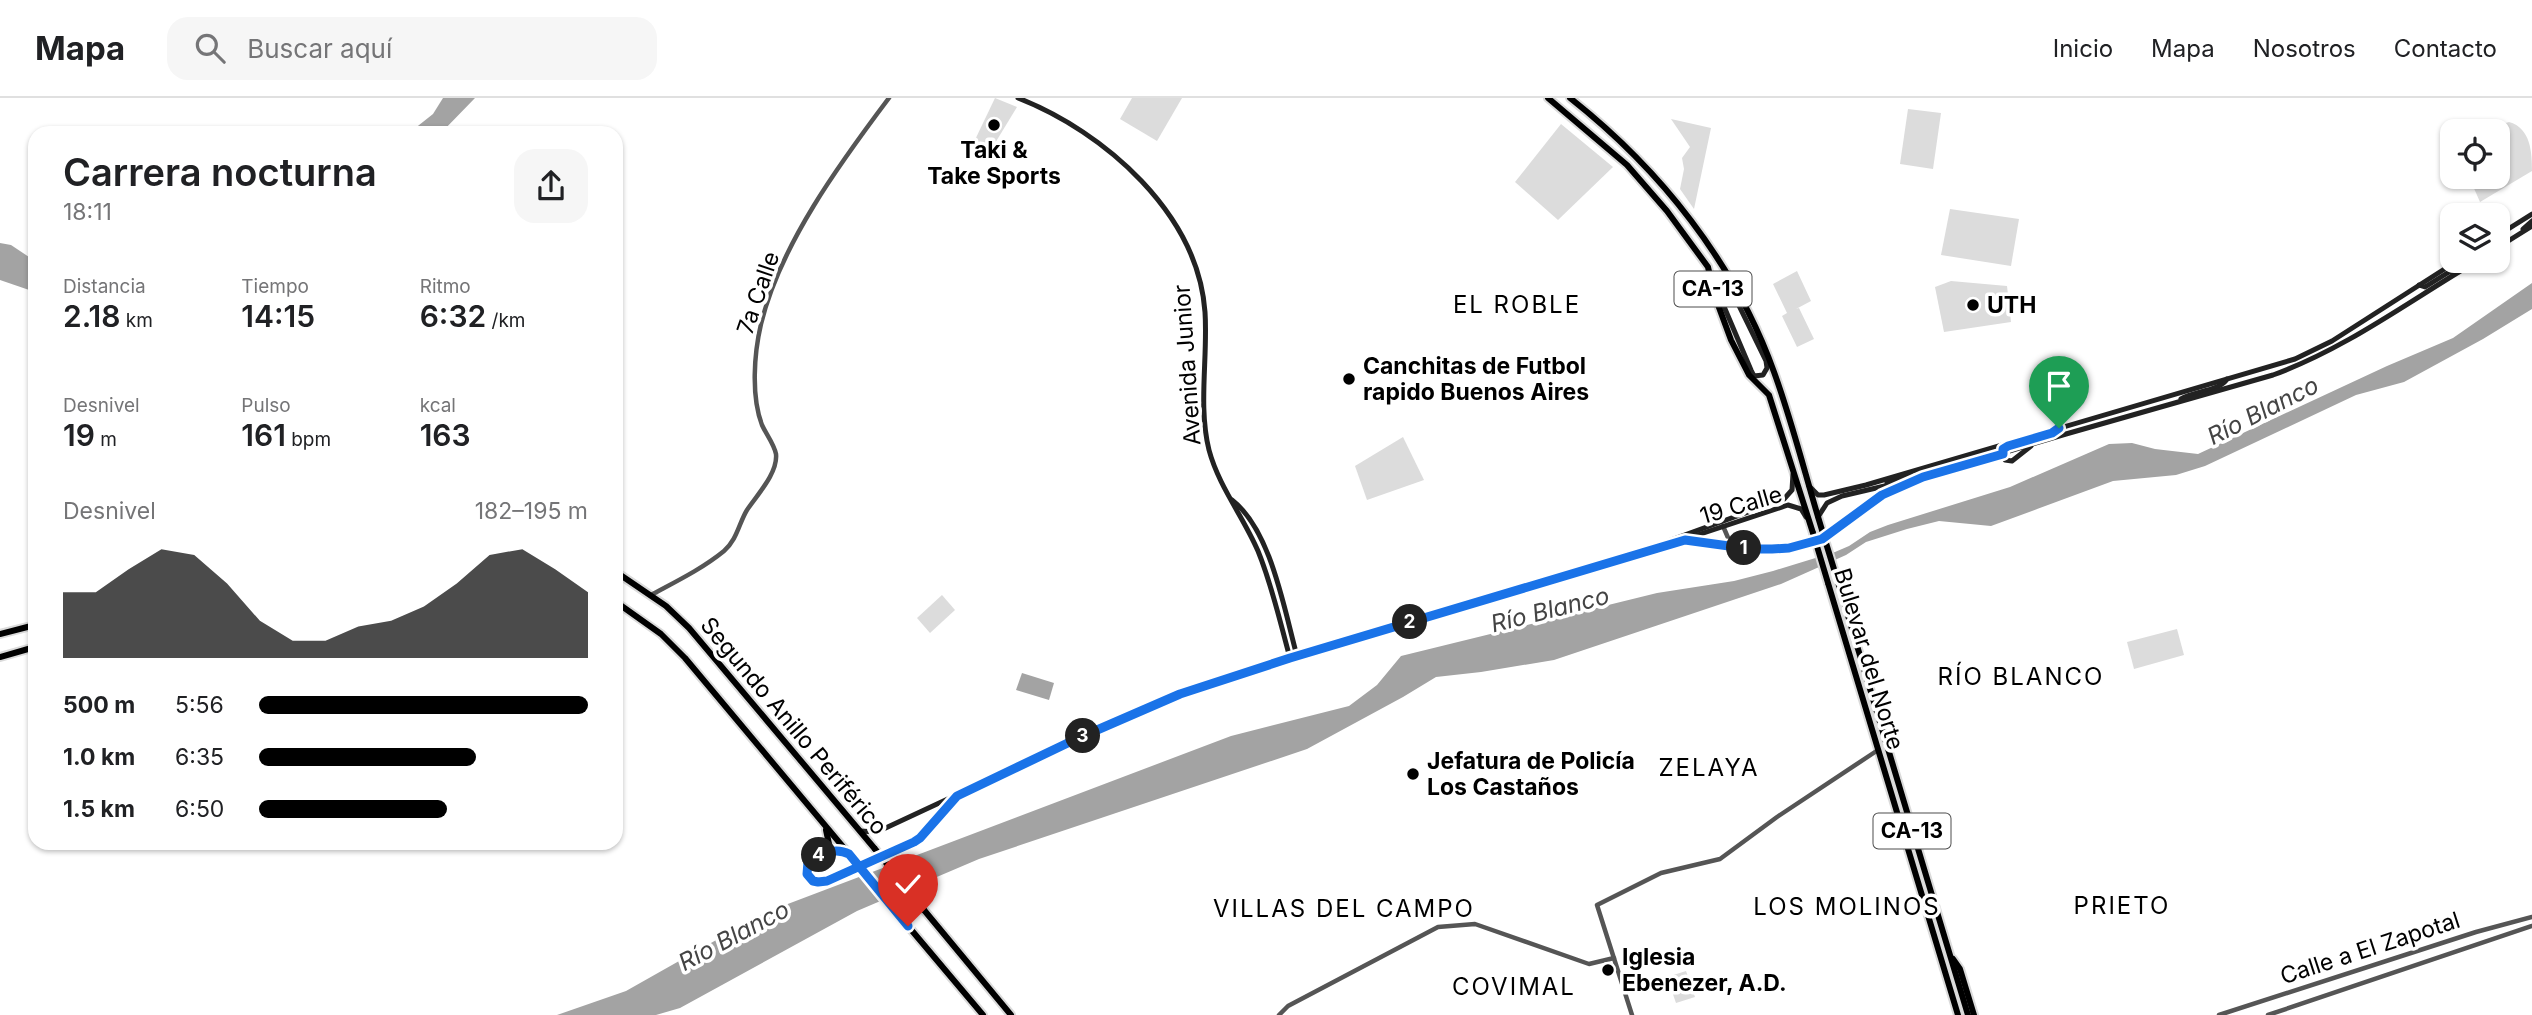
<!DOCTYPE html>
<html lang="es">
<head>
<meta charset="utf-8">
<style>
  :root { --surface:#fff; --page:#f6f6f6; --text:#202124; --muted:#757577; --line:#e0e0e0; --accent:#000 }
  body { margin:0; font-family:Inter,sans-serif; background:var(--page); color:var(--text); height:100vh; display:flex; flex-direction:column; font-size:26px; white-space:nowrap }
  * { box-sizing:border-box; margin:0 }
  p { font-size:23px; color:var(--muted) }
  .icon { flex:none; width:38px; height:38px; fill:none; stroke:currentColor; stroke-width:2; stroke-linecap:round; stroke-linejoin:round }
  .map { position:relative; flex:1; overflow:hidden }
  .sheet { position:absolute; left:28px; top:28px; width:595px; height:724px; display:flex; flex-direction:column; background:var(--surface); border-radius:21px; box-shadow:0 2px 5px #0004 }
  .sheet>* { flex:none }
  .controls { position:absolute; left:2440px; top:21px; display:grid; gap:14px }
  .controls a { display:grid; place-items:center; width:70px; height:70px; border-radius:14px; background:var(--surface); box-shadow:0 2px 5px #0004; font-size:35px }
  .pin { position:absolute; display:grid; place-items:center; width:60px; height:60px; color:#fff; margin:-72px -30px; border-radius:50% 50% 50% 0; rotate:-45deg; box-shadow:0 0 7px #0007 }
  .pin .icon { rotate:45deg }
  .km { position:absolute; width:35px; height:35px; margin:-18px; border-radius:50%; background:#222; color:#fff; font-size:19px; line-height:35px; text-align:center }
  .round { display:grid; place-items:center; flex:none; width:74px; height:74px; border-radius:21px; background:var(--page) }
  .head { display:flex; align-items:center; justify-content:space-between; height:119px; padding:0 35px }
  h1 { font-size:38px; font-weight:600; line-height:52px }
  .stats { display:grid; grid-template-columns:repeat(3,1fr); gap:10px; height:119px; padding:7px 35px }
  .stats div { display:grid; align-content:center }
  .stats b { font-size:30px; font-weight:600 }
  .stats small { font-size:19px; font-weight:400 }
  .stats p { font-size:19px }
  .chart { height:196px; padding:14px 35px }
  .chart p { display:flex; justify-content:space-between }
  .chart svg { width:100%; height:126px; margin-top:7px; fill:var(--accent); opacity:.7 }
  ul { padding:0 35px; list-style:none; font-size:23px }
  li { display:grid; grid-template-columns:112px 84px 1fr; align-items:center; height:52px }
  li i { height:18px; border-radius:9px; background:var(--accent) }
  header { display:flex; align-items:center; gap:42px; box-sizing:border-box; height:98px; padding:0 35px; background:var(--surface); border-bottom:2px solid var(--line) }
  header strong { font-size:33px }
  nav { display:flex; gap:38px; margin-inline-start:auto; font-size:24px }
  .search { width:490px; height:63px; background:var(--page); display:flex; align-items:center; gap:18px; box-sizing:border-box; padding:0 24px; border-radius:21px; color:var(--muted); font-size:26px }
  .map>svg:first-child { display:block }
</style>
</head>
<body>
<header>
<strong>Mapa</strong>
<div class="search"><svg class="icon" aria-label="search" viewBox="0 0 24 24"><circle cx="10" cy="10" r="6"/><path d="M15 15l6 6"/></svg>Buscar aquí</div>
<nav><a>Inicio</a><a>Mapa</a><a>Nosotros</a><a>Contacto</a></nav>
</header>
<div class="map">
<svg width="2532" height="917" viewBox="0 0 2532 917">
  <rect width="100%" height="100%" fill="#fff"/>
  <!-- green -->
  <g fill="#dcdcdc">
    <polygon points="995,0 1017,9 989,55 973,46"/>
    <polygon points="1132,0 1182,0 1157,43 1120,21"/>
    <polygon points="1908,11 1941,15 1933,71 1900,66"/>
    <polygon points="1671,21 1711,30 1694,111 1680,91 1684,71 1682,60 1690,49"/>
    <path d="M 2509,24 C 2531,30 2532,55 2532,73 L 2480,104 L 2469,79 L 2497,79 L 2497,33 L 2481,33 Z"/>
    <polygon points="1561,26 1613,69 1558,122 1515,84"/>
    <polygon points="1950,111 2019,121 2011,168 1941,157"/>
    <polygon points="1797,173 1811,203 1796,211 1799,210 1814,241 1797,249 1782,218 1787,215 1773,186"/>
    <polygon points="1951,183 2007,188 2011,224 1944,234 1935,189"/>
    <polygon points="1403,339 1424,382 1367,402 1355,368"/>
    <polygon points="942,497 955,512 930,535 917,520"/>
    <polygon points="2177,531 2184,557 2134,571 2127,544"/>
    <polygon points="1686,873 1695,899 1676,905 1667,879"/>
  </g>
  <!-- water -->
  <g fill="#a3a3a3">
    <polygon points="443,0 475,0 441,35 409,35 433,16"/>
    <polygon points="0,145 11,147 35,163 35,194 0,182"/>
    <polygon points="2532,185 2532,211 2483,241 2404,284 2356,297 2205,368 2176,377 2113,383 1991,428 1939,423 1907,431 1866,444 1846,457 1781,486 1554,562 1481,574 1436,579 1403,599 1307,651 979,761 857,813 680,910 656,917 557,917 626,893 764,815 1231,638 1349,608 1377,587 1401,558 1657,495 1734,483 1773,473 1835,454 1849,448 1870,434 1888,427 2010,389 2109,346 2132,345 2155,351 2198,356 2387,268 2453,240"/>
    <polygon points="1022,575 1054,585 1049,602 1016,592"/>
  </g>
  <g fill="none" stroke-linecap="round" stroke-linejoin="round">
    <!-- primary casing -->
    <g stroke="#dbdbdb" stroke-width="10">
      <g id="primary">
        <polyline points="616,474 666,508 689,530 875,751"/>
        <polyline points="616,504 661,536 685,560 849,756"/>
        <polyline points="0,536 35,527"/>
        <polyline points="0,559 35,549"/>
        <polyline points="824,754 829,746 826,732"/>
        <path d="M 846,754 C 832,751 814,755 806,768 L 807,776 L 813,783 L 823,784 L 914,744 L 926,734 L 957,698"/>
        <polyline points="924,812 1011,917"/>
        <polyline points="908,828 983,917"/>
      </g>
    </g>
    <!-- trunk casing -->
    <g stroke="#dbdbdb" stroke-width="10">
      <g id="trunk">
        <polyline points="1548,0 1627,67 1667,113 1708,169 1714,196 1731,242 1749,277 1769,297 1813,435"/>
        <path d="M 1570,0 C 1660,71 1735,165 1774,274 C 1793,326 1806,380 1822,432"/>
        <polyline points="1837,481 1968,917"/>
        <polyline points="1828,485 1958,917"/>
        <polyline points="1953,861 1960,871 1974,917"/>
      </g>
    </g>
    <!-- tertiary -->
    <g stroke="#555" stroke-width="4.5">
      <polyline points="1723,428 1732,449 1789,450 1822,441 1871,404 1919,381"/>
      <path d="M 651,497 C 675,484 702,471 724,453 C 737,442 739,425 747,412 C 757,397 778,375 776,356 C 774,346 766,336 762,327 C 751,298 754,256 761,226 C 780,147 840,65 889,0"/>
      <polyline points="1279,917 1288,908 1438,829 1475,826 1589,866 1614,860"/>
      <polyline points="1632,917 1597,807 1661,775 1720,761 1777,719 1878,652"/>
      <polyline points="2219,917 2476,834 2532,819"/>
      <polyline points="2268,917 2532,828"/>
    </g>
    <!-- secondary -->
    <g stroke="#222" stroke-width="5">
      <path d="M 1018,0 C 1105,34 1198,116 1205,214 C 1208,259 1198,308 1209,352 C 1219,389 1243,418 1258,453 C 1272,487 1280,524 1290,560"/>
      <polyline points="2523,131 2532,123"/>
      <polyline points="2497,138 2532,116"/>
      <polyline points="2497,150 2532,128"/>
      <polyline points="1714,185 1751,272 1754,278 1763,277 1767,270 1766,263 1723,175"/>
      <polyline points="2419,187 2425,189 2449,174 2458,174"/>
      <path d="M 2181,301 C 2194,293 2220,293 2227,281"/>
      <polyline points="2003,356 2005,362 2012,363 2031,348"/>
      <polyline points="1887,385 1906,379 1910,375"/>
      <polyline points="1809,388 1818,397 1824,397 1866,387 2295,261 2332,243 2457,163"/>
      <path d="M 1232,402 C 1271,432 1284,511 1297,558"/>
      <path d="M 1818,419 L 1827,405 L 1842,398 L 1923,379 L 2066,336 L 2273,277 C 2347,250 2409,203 2477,163"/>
      <polyline points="1688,442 1732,449"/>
      <polyline points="1646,451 1784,401 1792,392 1793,376"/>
      <polyline points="860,733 877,734 1074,642 1216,583 1634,458 1788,407 1801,411 1806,419"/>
    </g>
    <!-- primary -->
    <use href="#primary" stroke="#000" stroke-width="6"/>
    <!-- trunk -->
    <use href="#trunk" stroke="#000" stroke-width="6"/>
    <!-- primary-bridge casing -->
    <g stroke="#dbdbdb" stroke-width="10" stroke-linecap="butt">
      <g id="primary-bridge">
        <polyline points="875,751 924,812"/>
        <polyline points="849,756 908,828"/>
      </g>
    </g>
    <!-- trunk-bridge casing -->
    <g stroke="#dbdbdb" stroke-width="10" stroke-linecap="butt">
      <g id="trunk-bridge">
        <polyline points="1822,432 1837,481"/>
        <polyline points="1813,435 1828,485"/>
      </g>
    </g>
    <!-- primary-bridge -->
    <use href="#primary-bridge" stroke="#000" stroke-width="6"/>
    <!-- trunk-bridge -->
    <use href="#trunk-bridge" stroke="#000" stroke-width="6"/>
  </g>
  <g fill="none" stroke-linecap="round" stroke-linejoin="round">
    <!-- route casing -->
    <g stroke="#fff" stroke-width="14">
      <path id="route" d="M 908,828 L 849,756 C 836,749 819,755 808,764 L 807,776 L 813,783 L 818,784 L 827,783 L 914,744 L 920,740 L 957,698 L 1074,642 L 1180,596 L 1290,560 L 1685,442 L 1751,451 L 1772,451 L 1789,450 L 1822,441 L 1882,397 L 1923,379 L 2003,356 L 2003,351 L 2008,348 L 2052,335 L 2059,330"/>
    </g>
    <!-- route -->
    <use href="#route" stroke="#1a73e8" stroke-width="9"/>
  </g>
  <!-- markers -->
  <g fill="#000" stroke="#fff" stroke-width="2.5">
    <circle cx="994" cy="27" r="7"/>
    <circle cx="1973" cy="207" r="7"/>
    <circle cx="1349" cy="281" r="7"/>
    <circle cx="1413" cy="676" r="7"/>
    <circle cx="1608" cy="872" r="7"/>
  </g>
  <g text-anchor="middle" stroke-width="7" stroke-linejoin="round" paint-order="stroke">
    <!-- shield labels -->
    <g fill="#fff" stroke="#4c4c4c" stroke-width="2">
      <rect x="1674.5" y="173.5" width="77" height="35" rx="5"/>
      <rect x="1873.5" y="715.5" width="77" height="35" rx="5"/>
    </g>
    <g font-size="21" font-weight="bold" fill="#000">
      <text x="1713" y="198">CA-13</text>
      <text x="1912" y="740">CA-13</text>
    </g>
    <!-- poi labels -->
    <g font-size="23" font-weight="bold" fill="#000" stroke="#fff" text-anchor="start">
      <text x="994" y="60" text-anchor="middle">Taki &amp;<tspan x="994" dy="26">Take Sports</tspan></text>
      <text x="1987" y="215">UTH</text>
      <text x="1363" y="276">Canchitas de Futbol<tspan x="1363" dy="26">rapido Buenos Aires</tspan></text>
      <text x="1427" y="671">Jefatura de Policía<tspan x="1427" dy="26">Los Castaños</tspan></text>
      <text x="1622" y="867">Iglesia<tspan x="1622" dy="26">Ebenezer, A.D.</tspan></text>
    </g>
    <!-- street labels -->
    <g font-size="23" fill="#000" stroke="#fff">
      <text transform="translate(758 195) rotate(-71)" y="8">7a Calle</text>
      <text transform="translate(1187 267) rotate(-94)" y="8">Avenida Junior</text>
      <text transform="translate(1741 407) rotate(-16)" y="8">19 Calle</text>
      <text transform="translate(1869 561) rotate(73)" y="8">Bulevar del Norte</text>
      <text transform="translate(794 628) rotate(50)" y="8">Segundo Anillo Periférico</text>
      <text transform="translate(2370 850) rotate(-18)" y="8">Calle a El Zapotal</text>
    </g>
    <!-- neighbourhood labels -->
    <g font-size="24" letter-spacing="2" fill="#000" stroke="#fff">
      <text x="1517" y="215">EL ROBLE</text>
      <text x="2021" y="587">RÍO BLANCO</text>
      <text x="1709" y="678">ZELAYA</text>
      <text x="2122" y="816">PRIETO</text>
      <text x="1847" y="817">LOS MOLINOS</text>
      <text x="1344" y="819">VILLAS DEL CAMPO</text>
      <text x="1514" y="897">COVIMAL</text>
    </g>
    <!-- water labels -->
    <g font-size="24" font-style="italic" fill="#444" stroke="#fff">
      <text transform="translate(2263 313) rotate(-27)" y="8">Río Blanco</text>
      <text transform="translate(1550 512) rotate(-14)" y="8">Río Blanco</text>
      <text transform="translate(734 838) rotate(-28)" y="8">Río Blanco</text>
    </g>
  </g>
</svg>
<div class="controls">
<a><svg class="icon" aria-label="locate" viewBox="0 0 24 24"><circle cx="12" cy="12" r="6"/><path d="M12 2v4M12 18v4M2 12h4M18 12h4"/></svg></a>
<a><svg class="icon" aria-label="layers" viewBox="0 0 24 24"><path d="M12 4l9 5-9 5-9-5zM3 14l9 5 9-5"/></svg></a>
</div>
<div class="pin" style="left:2059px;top:330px;background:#1e9e55"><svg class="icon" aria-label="arrive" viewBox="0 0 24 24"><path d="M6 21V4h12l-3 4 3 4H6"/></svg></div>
<div class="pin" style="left:908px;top:828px;background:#d93025"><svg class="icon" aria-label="check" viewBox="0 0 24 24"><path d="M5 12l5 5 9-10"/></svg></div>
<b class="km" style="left:1744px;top:450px">1</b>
<b class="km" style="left:1410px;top:524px">2</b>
<b class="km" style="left:1083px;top:638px">3</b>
<b class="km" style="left:819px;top:757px">4</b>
<section class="sheet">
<div class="head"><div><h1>Carrera nocturna</h1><p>18:11</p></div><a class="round"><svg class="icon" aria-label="share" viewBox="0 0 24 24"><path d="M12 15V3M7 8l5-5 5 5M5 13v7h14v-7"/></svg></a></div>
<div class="stats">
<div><p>Distancia</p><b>2.18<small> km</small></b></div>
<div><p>Tiempo</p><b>14:15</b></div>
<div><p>Ritmo</p><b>6:32<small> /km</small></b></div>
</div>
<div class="stats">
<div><p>Desnivel</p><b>19<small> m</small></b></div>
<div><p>Pulso</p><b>161<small> bpm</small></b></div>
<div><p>kcal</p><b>163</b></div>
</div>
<div class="chart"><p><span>Desnivel</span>182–195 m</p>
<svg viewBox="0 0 160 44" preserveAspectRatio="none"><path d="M0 44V21L10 21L20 13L30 6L40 8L50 18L60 31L70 38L80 38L90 33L100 31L110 26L120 18L130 8L140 6L150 13L160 21V44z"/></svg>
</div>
<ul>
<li><b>500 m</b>5:56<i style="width:100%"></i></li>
<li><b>1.0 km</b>6:35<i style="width:66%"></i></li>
<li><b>1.5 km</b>6:50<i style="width:57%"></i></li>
</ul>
</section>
</div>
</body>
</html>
